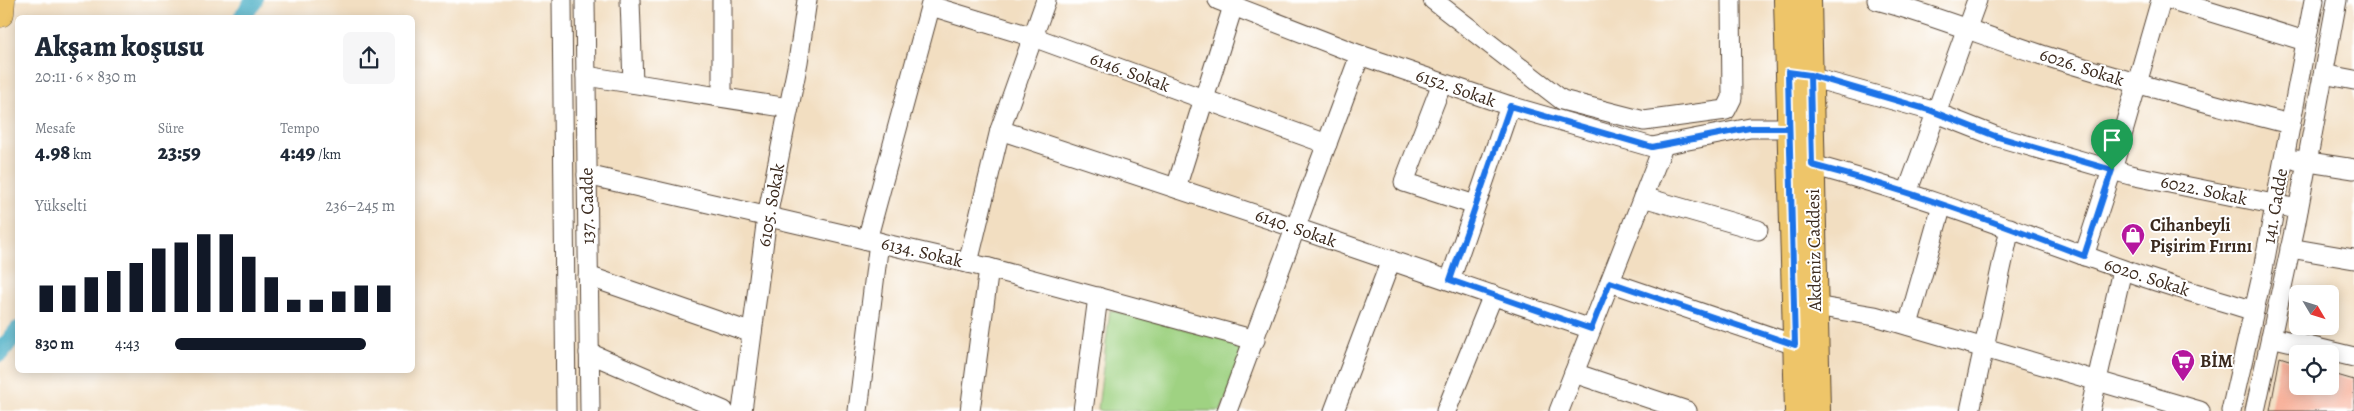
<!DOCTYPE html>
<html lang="tr">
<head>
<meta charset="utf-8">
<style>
  :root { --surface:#fff; --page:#f6f6f7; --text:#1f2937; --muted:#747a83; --accent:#111827 }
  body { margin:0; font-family:Alegreya,serif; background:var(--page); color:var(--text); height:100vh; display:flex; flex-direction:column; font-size:19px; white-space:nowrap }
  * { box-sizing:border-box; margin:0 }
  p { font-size:16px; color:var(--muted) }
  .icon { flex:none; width:28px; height:28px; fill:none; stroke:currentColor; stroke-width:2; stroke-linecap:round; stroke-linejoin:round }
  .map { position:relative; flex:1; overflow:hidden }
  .side { position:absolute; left:15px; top:15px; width:400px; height:358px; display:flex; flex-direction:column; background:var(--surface); border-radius:8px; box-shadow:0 2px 12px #0003 }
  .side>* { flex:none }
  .needle { width:32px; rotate:128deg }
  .controls { position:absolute; left:2289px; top:285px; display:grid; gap:10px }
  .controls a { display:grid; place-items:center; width:50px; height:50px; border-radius:8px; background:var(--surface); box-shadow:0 2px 12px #0003; font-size:25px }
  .pin { position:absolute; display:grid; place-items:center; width:42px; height:42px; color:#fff; margin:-51px -21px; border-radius:50% 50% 50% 0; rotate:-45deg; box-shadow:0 0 5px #0007 }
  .pin .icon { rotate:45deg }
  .round { display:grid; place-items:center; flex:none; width:52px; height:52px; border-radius:8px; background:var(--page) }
  .summary { display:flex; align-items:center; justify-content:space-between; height:85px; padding:0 20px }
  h1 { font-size:28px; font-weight:800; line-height:38px }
  .metrics { display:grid; grid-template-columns:repeat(3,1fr); gap:8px; height:85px; padding:5px 20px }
  .metrics div { display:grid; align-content:center }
  .metrics b { font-size:21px; font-weight:800 }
  .metrics small { font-size:14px; font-weight:400 }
  .metrics p { font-size:14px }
  .chart { height:140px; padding:10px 20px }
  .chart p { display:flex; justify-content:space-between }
  .chart svg { width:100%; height:90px; margin-top:5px; stroke:var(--accent); stroke-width:6 }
  ul { padding:0 20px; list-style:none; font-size:16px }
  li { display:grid; grid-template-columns:80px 60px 1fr; align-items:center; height:38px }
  li i { height:12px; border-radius:6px; background:var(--accent) }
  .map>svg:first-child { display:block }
</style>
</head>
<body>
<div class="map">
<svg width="2354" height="411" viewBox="0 0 2354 411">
  <rect width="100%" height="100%" fill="#fff"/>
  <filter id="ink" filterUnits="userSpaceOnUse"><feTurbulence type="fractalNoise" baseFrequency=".02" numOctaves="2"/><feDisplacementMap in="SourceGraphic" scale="10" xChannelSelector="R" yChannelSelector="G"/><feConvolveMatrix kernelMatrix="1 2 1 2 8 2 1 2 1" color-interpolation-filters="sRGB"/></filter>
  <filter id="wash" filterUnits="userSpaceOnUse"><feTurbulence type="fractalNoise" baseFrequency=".0096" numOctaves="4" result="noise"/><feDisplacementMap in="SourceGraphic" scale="20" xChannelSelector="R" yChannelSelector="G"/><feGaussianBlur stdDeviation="1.12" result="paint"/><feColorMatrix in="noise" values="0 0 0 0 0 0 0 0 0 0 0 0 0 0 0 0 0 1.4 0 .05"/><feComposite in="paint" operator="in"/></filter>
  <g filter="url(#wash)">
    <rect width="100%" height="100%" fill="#f2dec1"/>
    <!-- green -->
    <polygon fill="#9fd282" stroke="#6d7e50" points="1110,310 1248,345 1221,411 1102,411 1098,409"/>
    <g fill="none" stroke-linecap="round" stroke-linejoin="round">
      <!-- canal -->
      <g stroke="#42abc2" stroke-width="18">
        <polyline points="242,18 254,0"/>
        <polyline points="0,353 18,330"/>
      </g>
    </g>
    <g id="blocks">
      <!-- building -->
      <polygon fill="#f7a78e" points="2280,357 2298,363 2298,386 2330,386 2330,373 2354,380 2354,411 2270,411"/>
    </g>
  </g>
  <g filter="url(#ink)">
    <use href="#blocks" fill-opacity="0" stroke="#564536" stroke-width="1"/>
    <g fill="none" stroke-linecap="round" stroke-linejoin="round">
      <!-- minor casing -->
      <g stroke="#564536" stroke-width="21">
        <g id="minor">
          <polyline points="562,0 566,411"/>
          <polyline points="585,0 590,411"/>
          <polyline points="630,0 633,83"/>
          <polyline points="722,0 722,97"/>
          <polyline points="1218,0 1360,55 1510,106 1652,147 1750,128 1789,128"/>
          <polyline points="1433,0 1562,100 1644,121 1726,110 1732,98 1731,0"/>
          <path d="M 1877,0 C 1933,15 1987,37 2042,55 C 2125,81 2206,103 2290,124"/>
          <polyline points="2172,0 2305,41"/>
          <polyline points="931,6 1033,37 1327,144"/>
          <polyline points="1799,74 1929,110 1995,136 2130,175 2298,209"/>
          <polyline points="2323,74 2354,80"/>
          <polyline points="586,76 789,108"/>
          <polyline points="1442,83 1404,182 1475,205"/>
          <polyline points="1000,130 1296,228 1591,329"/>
          <polyline points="2296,160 2354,169"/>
          <path d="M 1812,165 C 1917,193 2018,232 2121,269 C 2164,285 2210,297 2254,311"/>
          <polyline points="587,175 989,268 1255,340"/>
          <polyline points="1176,188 1235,0"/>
          <polyline points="1907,193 1977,0"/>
          <polyline points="1643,197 1758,230"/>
          <polyline points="867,240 932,0"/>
          <polyline points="2290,248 2354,259"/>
          <polyline points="2084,256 2112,170 2161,0"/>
          <polyline points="968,263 1000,130 1046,0"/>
          <polyline points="588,276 752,333"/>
          <polyline points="1450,280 1510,106"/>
          <polyline points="1610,282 1795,345"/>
          <polyline points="1815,306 1875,316 2200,411"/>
          <polyline points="1908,325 1942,205"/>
          <polyline points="2271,337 2354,357"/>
          <polyline points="589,353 724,411"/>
          <polyline points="1574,373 1687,411"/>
          <polyline points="742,411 767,217 798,62 807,0"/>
          <polyline points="858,411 879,242"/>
          <polyline points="970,411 989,268"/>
          <polyline points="1083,411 1098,297"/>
          <polyline points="1227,411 1360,55"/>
          <polyline points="1334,411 1391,260"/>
          <polyline points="1446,411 1493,295"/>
          <polyline points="1559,411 1664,144"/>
          <polyline points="1970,411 2010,228"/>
          <polyline points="2090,411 2122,270"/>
          <polyline points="2231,411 2261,280 2314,0"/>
          <polyline points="2255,411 2295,227 2337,0"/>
        </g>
      </g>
      <!-- major casing -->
      <g stroke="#564536" stroke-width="26">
        <g id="major">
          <polyline points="1786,0 1797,411"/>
          <polyline points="1809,0 1818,411"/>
        </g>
      </g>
      <!-- highway casing -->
      <g stroke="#564536" stroke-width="29">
        <polyline id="highway" points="0,13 1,0"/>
      </g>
      <!-- minor -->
      <use href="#minor" stroke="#fff" stroke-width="19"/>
      <!-- major -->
      <use href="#major" stroke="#eec569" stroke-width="24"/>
      <!-- highway -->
      <use href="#highway" stroke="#eec569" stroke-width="28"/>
    </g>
  </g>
  <g fill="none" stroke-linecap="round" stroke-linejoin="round" filter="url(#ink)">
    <!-- route casing -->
    <g stroke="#fff" stroke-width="10">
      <path id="route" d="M 2112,170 L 1995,136 L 1929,110 L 1810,75 L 1788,72 L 1789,128 L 1750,128 L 1652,147 L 1510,106 L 1450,280 L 1591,329 L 1610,282 L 1795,345 L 1788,72 L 1810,75 L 1812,165 C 1905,189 1995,222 2084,256 L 2112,170"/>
    </g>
    <!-- route -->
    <use href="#route" stroke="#1a73e8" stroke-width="6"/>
  </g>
  <!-- icons -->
  <defs>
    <g id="shop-pin" transform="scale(1.25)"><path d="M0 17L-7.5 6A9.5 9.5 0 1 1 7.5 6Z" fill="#b5179e" stroke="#fff"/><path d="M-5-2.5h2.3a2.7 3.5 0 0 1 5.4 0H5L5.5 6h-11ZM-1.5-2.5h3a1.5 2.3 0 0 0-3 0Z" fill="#fff"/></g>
    <g id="supermarket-pin" transform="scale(1.25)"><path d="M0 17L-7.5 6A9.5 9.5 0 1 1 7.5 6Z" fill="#b5179e" stroke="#fff"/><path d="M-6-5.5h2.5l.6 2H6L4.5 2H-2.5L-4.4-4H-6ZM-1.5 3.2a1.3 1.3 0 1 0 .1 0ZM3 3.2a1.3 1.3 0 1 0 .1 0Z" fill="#fff"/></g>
  </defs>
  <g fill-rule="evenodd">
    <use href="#shop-pin" x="2133" y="235"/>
    <use href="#supermarket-pin" x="2183" y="361"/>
  </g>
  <g text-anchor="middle" stroke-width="4" stroke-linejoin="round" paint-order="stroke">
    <!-- street labels -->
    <g font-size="18" fill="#3b2a1e" stroke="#fff">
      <text transform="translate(2082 67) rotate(18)" y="6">6026. Sokak</text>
      <text transform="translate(1130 72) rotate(20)" y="6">6146. Sokak</text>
      <text transform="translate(1456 88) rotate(19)" y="6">6152. Sokak</text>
      <text transform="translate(2204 190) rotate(12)" y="6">6022. Sokak</text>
      <text transform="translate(771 205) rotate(-80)" y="6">6105. Sokak</text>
      <text transform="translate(587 206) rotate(-91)" y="6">137. Cadde</text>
      <text transform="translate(2275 206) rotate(-80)" y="6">141. Cadde</text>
      <text transform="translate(1296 228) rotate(19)" y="6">6140. Sokak</text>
      <text transform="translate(1814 250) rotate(-91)" y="6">Akdeniz Caddesi</text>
      <text transform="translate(922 252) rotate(13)" y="6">6134. Sokak</text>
      <text transform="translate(2147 277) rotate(18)" y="6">6020. Sokak</text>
    </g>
    <!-- poi labels -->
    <g font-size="18" font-weight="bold" fill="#3b2a1e" stroke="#fff" text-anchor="start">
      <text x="2150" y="231">Cihanbeyli<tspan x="2150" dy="21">Pişirim Fırını</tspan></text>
      <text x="2200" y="367">BİM</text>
    </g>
  </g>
</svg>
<div class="controls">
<a><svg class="needle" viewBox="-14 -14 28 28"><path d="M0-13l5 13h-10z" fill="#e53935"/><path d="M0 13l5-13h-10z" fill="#747a83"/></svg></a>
<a><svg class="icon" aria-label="locate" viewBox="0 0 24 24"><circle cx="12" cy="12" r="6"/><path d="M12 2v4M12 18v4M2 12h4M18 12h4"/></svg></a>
</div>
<div class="pin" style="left:2112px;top:170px;background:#1e9e55"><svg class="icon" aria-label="arrive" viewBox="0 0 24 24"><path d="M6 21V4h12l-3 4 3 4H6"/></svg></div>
<section class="side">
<div class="summary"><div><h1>Akşam koşusu</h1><p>20:11 · 6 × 830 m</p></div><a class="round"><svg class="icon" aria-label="share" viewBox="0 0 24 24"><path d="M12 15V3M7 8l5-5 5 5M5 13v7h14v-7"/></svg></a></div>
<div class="metrics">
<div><p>Mesafe</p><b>4.98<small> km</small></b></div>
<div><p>Süre</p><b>23:59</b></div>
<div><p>Tempo</p><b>4:49<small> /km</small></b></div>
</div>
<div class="chart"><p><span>Yükselti</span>236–245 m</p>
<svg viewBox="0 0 160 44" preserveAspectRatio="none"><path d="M5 44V31M15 44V31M25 44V27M35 44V24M45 44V20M55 44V13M65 44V10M75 44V6M85 44V6M95 44V17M105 44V27M115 44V38M125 44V38M135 44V34M145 44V31M155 44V31"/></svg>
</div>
<ul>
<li><b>830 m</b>4:43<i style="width:87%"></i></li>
</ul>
</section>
</div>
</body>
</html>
